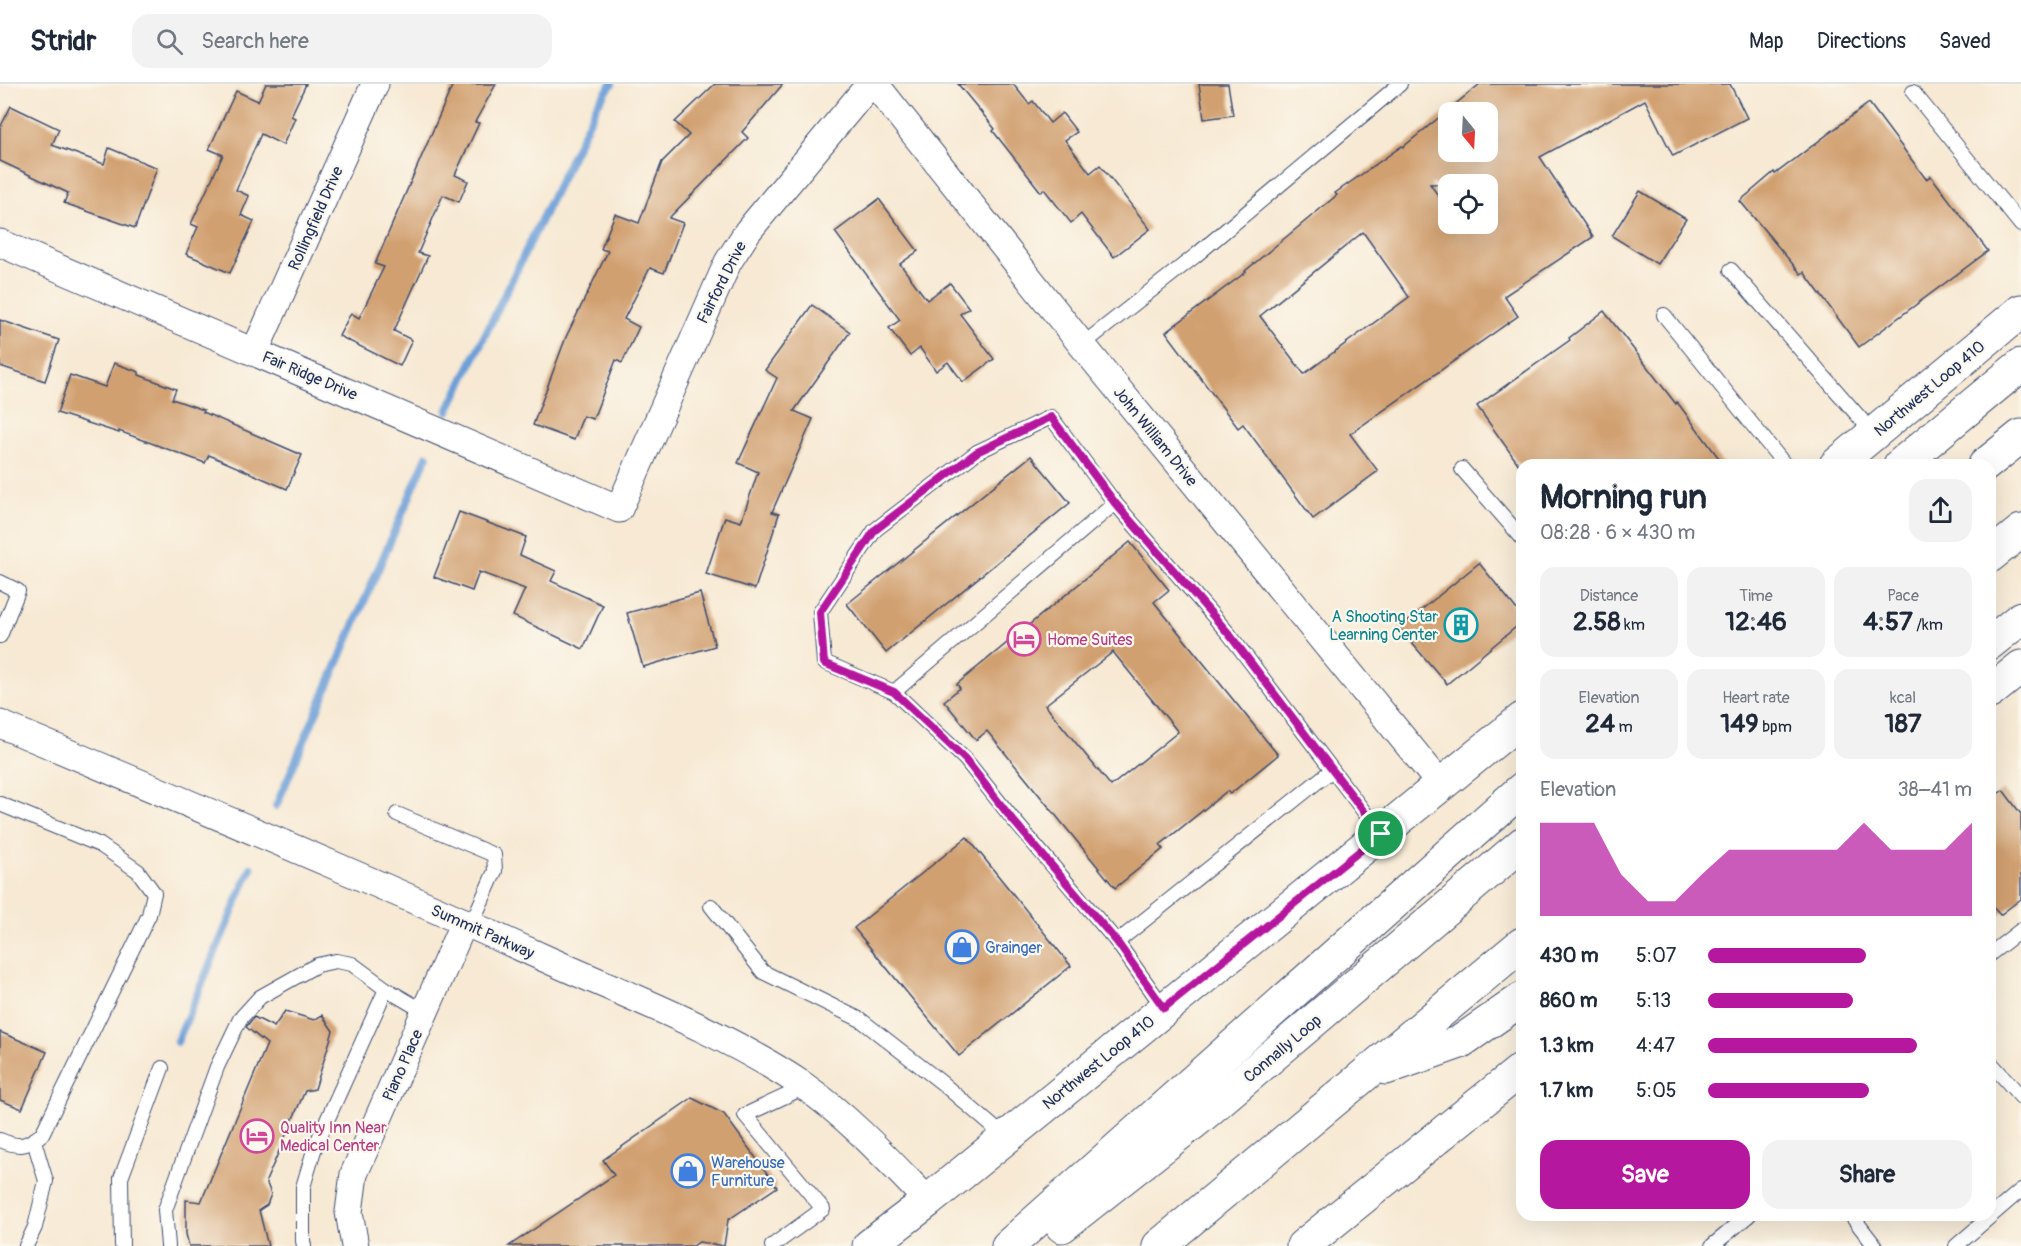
<!DOCTYPE html>
<html lang="en">
<head>
<meta charset="utf-8">
<style>
  :root { --surface:#fff; --page:#f2f2f3; --text:#1f2937; --muted:#747a83; --line:#e0e1e3; --accent:#b5179e }
  body { margin:0; font-family:Pangolin,sans-serif; background:var(--page); color:var(--text); height:100vh; display:flex; flex-direction:column; font-size:22px; white-space:nowrap }
  * { box-sizing:border-box; margin:0 }
  p { font-size:20px; color:var(--muted) }
  .icon { flex:none; width:33px; height:33px; fill:none; stroke:currentColor; stroke-width:2; stroke-linecap:round; stroke-linejoin:round }
  .map { position:relative; flex:1; overflow:hidden }
  .drawer { position:absolute; left:1516px; top:375px; width:480px; height:762px; display:flex; flex-direction:column; background:var(--surface); border-radius:18px; box-shadow:0 6px 24px #0002 }
  .drawer>* { flex:none }
  .needle { width:39px; rotate:162deg }
  .fabs { position:absolute; left:1438px; top:18px; display:grid; gap:12px }
  .fabs a { display:grid; place-items:center; width:60px; height:60px; border-radius:12px; background:var(--surface); box-shadow:0 6px 24px #0002; font-size:30px }
  .pin { position:absolute; display:grid; place-items:center; width:51px; height:51px; color:#fff; margin:-26px; border:3px solid #fff; border-radius:50%; box-shadow:0 2px 6px #0007 }
  .round { display:grid; place-items:center; flex:none; width:63px; height:63px; border-radius:18px; background:var(--page) }
  .overview { display:flex; align-items:center; justify-content:space-between; height:102px; padding:0 24px }
  h1 { font-size:33px; font-weight:700; line-height:45px }
  .figures { display:grid; grid-template-columns:repeat(3,1fr); gap:9px; height:102px; padding:6px 24px }
  .figures div { display:grid; align-content:center; border-radius:15px; background:var(--page); text-align:center }
  .figures b { font-size:26px; font-weight:700 }
  .figures small { font-size:16px; font-weight:400 }
  .figures p { font-size:16px }
  .chart { height:168px; padding:12px 24px }
  .chart p { display:flex; justify-content:space-between }
  .chart svg { width:100%; height:108px; margin-top:6px; fill:var(--accent); opacity:.7 }
  .cta { display:flex; gap:12px; margin-top:auto; padding:12px 24px }
  .cta a { flex:1; height:69px; border-radius:18px; background:var(--accent); color:#fff; font-size:24px; font-weight:700; line-height:69px; text-align:center }
  .cta a+a { background:var(--page); color:var(--text) }
  ul { padding:0 24px; list-style:none; font-size:20px }
  li { display:grid; grid-template-columns:96px 72px 1fr; align-items:center; height:45px }
  li i { height:15px; border-radius:8px; background:var(--accent) }
  header { display:flex; align-items:center; gap:36px; box-sizing:border-box; height:84px; padding:0 30px; background:var(--surface); border-bottom:2px solid var(--line) }
  header strong { font-size:28px }
  nav { display:flex; gap:33px; margin-inline-start:auto; font-size:21px }
  .search { width:420px; height:54px; background:var(--page); display:flex; align-items:center; gap:15px; box-sizing:border-box; padding:0 21px; border-radius:18px; color:var(--muted); font-size:22px }
  .map>svg:first-child { display:block }
</style>
</head>
<body>
<header>
<strong>Stridr</strong>
<div class="search"><svg class="icon" aria-label="search" viewBox="0 0 24 24"><circle cx="10" cy="10" r="6"/><path d="M15 15l6 6"/></svg>Search here</div>
<nav><a>Map</a><a>Directions</a><a>Saved</a></nav>
</header>
<div class="map">
<svg width="2021" height="1162" viewBox="0 0 2021 1162">
  <rect width="100%" height="100%" fill="#fbf7ec"/>
  <filter id="ink" filterUnits="userSpaceOnUse"><feTurbulence type="fractalNoise" baseFrequency=".0167" numOctaves="2"/><feDisplacementMap in="SourceGraphic" scale="12" xChannelSelector="R" yChannelSelector="G"/><feConvolveMatrix kernelMatrix="1 2 1 2 8 2 1 2 1" color-interpolation-filters="sRGB"/></filter>
  <filter id="wash" filterUnits="userSpaceOnUse"><feTurbulence type="fractalNoise" baseFrequency=".008" numOctaves="4" result="noise"/><feDisplacementMap in="SourceGraphic" scale="24" xChannelSelector="R" yChannelSelector="G"/><feGaussianBlur stdDeviation="1.35" result="paint"/><feColorMatrix in="noise" values="0 0 0 0 0 0 0 0 0 0 0 0 0 0 0 0 0 1.4 0 .05"/><feComposite in="paint" operator="in"/></filter>
  <g filter="url(#wash)">
    <rect width="100%" height="100%" fill="#f7e9d3"/>
    <g fill="none" stroke-linecap="round" stroke-linejoin="round">
      <!-- stream -->
      <g stroke="#6c9fd8" stroke-width="8">
        <polyline points="448,327 598,19 612,0"/>
        <polyline points="276,722 427,372"/>
        <polyline points="177,958 251,784"/>
      </g>
    </g>
    <g id="blocks">
      <!-- building -->
      <g fill="#d1a071" fill-rule="evenodd">
        <polygon points="266,0 306,0 291,32 295,34 283,61 261,50 236,106 249,112 241,131 254,137 230,189 186,170 198,143 191,140 223,71 209,65 236,7 258,17"/>
        <polygon points="453,0 496,0 475,38 479,39 455,91 468,97 459,118 443,111 418,169 428,172 394,247 412,256 400,282 339,252 351,229 359,234 384,183 375,180"/>
        <polygon points="715,0 783,0 742,48 748,54 669,134 683,139 664,189 650,184 624,235 639,243 622,279 616,276 593,335 583,332 574,356 533,341 566,253 608,167 601,165 615,130 639,139 662,78 689,51 675,38"/>
        <polygon points="958,0 1013,0 1029,20 1033,17 1050,39 1062,29 1077,48 1065,56 1090,89 1100,81 1150,145 1114,173 1081,130 1071,139 1044,105 1041,108 993,47 995,45"/>
        <polygon points="1199,0 1228,0 1233,31 1204,35"/>
        <path d="M 1480,0 L 1730,0 L 1747,34 L 1673,72 L 1645,16 L 1540,73 L 1593,153 L 1504,212 L 1518,232 L 1350,350 L 1378,387 L 1313,435 L 1243,340 L 1238,344 L 1166,248 L 1246,188 L 1245,187 L 1337,111 L 1335,109 L 1402,62 L 1403,63 ZM 1449,28 L 1488,28 L 1488,68 L 1449,68 ZM 1430,100 L 1488,100 L 1488,140 L 1449,140 L 1449,127 ZM 1363,148 L 1409,213 L 1304,290 L 1260,232 Z"/>
        <polygon points="1869,19 1926,95 1931,92 1988,167 1859,263 1804,188 1801,190 1740,117 1774,88 1775,90"/>
        <polygon points="11,22 59,45 52,61 104,80 109,64 157,84 135,144 64,119 68,109 0,77 0,44"/>
        <polygon points="1640,107 1686,135 1657,180 1612,152"/>
        <polygon points="879,115 918,167 900,180 927,216 950,199 969,224 960,230 994,275 963,298 948,278 936,287 920,264 910,272 889,244 900,236 835,148"/>
        <polygon points="812,221 850,248 794,327 813,335 772,428 779,430 755,505 706,490 725,433 741,438 758,388 738,379 777,294 765,286"/>
        <polygon points="1604,227 1676,320 1677,318 1724,381 1519,381 1477,322 1570,256 1569,254"/>
        <polygon points="0,236 59,256 45,297 0,282"/>
        <polygon points="114,279 139,288 139,291 176,305 172,315 204,326 203,328 302,371 287,405 209,371 205,379 119,347 119,349 57,329 70,291 105,303"/>
        <polygon points="1031,372 1070,419 886,569 847,520"/>
        <polygon points="459,428 526,453 520,471 556,487 551,497 603,521 583,565 513,532 525,505 479,488 472,507 434,493"/>
        <path d="M 1130,458 L 1169,506 L 1154,518 L 1278,671 L 1230,710 L 1227,707 L 1160,761 L 1163,765 L 1115,804 L 987,647 L 976,656 L 944,617 L 960,604 L 957,600 ZM 1113,568 L 1178,648 L 1111,702 L 1045,621 Z"/>
        <polygon points="1479,479 1522,532 1522,538 1447,600 1399,544"/>
        <polygon points="700,509 715,562 643,583 627,529"/>
        <polygon points="2003,706 2021,730 2021,815 2000,831 1990,820 1990,716"/>
        <polygon points="967,753 1071,882 959,972 854,844"/>
        <polygon points="285,927 314,936 322,931 333,947 315,1005 305,1007 266,1097 271,1110 267,1121 259,1126 268,1162 189,1162 186,1150 186,1116 201,1118 267,960 246,943 254,933 274,943"/>
        <polygon points="0,948 47,968 22,1025 0,1016"/>
        <polygon points="692,1014 724,1030 777,1103 728,1136 724,1162 699,1158 693,1162 509,1162 614,1091 603,1076"/>
      </g>
    </g>
  </g>
  <g filter="url(#ink)">
    <use href="#blocks" fill-opacity="0" stroke="#3c4b70" stroke-width="1.5"/>
    <g fill="none" stroke-linecap="round" stroke-linejoin="round">
      <!-- service casing -->
      <g stroke="#3c4b70" stroke-width="16">
        <g id="service">
          <polyline points="1913,8 2021,141"/>
          <polyline points="1731,186 1874,350"/>
          <polyline points="1664,231 1785,381"/>
          <polyline points="1082,261 1195,172 1400,0"/>
          <polyline points="1462,385 1522,454"/>
          <polyline points="0,498 18,507 0,552"/>
          <polyline points="894,608 1115,419"/>
          <path d="M 0,720 L 100,761 L 138,787 L 154,809 L 149,831 L 42,1050 C 26,1063 19,1064 0,1056"/>
          <polyline points="397,730 494,771 495,787 471,841"/>
          <polyline points="711,822 763,888 861,936 942,999 1005,1053"/>
          <polyline points="1117,858 1332,686"/>
          <polyline points="1990,870 2021,846"/>
          <polyline points="1164,924 1117,858 1012,734 965,675 894,608 824,578 820,528 875,446 977,368 1051,333 1115,419 1229,550 1381,750"/>
          <polyline points="1990,978 2021,1013"/>
          <polyline points="1851,1131 1875,1162"/>
          <polyline points="26,1162 35,1143 46,1097 34,1057"/>
          <polyline points="122,1162 121,1094 162,984"/>
          <polyline points="168,1162 165,1126 217,983 240,935 260,913 317,881 336,877 352,880 386,905 425,928"/>
          <polyline points="304,1162 303,1157 303,1103 315,1063 386,905"/>
          <polyline points="772,1162 823,1125 745,1031 805,1003"/>
          <polyline points="1712,1162 1749,1131"/>
          <polyline points="1956,1162 2021,1106"/>
        </g>
      </g>
      <!-- minor casing -->
      <g stroke="#3c4b70" stroke-width="29">
        <g id="minor">
          <polyline points="875,0 1082,261 1441,701"/>
          <polyline points="0,159 619,425 728,178 748,147 870,0"/>
          <polyline points="255,267 375,0"/>
          <path d="M 0,640 C 182,717 364,792 544,874 C 631,913 724,948 804,1002 C 850,1034 889,1077 928,1117"/>
          <polyline points="355,1162 349,1128 354,1090 464,838"/>
        </g>
      </g>
      <!-- secondary casing -->
      <g stroke="#3c4b70" stroke-width="35">
        <g id="secondary">
          <polyline points="1836,381 2021,227"/>
          <polyline points="1990,608 2021,583"/>
          <polyline points="869,1162 928,1117 1522,635"/>
          <polyline points="1303,1162 1522,985"/>
        </g>
      </g>
      <!-- motorway casing -->
      <g stroke="#3c4b70" stroke-width="35">
        <g id="motorway">
          <polyline points="1900,381 2021,281"/>
          <polyline points="1985,381 2021,352"/>
          <polyline points="1990,472 2021,447"/>
          <polyline points="1990,559 2021,534"/>
          <polyline points="1386,984 1460,958 1522,915"/>
          <polyline points="1062,1142 1198,1035 1522,760"/>
          <polyline points="1008,1162 1522,705"/>
          <polyline points="1159,1162 1522,860"/>
        </g>
      </g>
      <!-- service -->
      <use href="#service" stroke="#fff" stroke-width="14"/>
      <!-- minor -->
      <use href="#minor" stroke="#fff" stroke-width="27"/>
      <!-- secondary -->
      <use href="#secondary" stroke="#fff" stroke-width="33"/>
      <!-- motorway -->
      <use href="#motorway" stroke="#fff" stroke-width="33"/>
    </g>
  </g>
  <g fill="none" stroke-linecap="round" stroke-linejoin="round" filter="url(#ink)">
    <!-- route casing -->
    <g stroke="#fff" stroke-width="12">
      <polygon id="route" points="1051,333 1115,419 1229,550 1381,750 1164,924 1117,858 1011,734 965,675 894,608 824,579 820,528 875,446 977,368"/>
    </g>
    <!-- route -->
    <use href="#route" stroke="#b5179e" stroke-width="8"/>
  </g>
  <!-- icons -->
  <defs>
    <g id="building-ring" transform="scale(1.725)"><circle r="9.5" fill="#fbf7ec" stroke="#0f9aa8" stroke-width="1.5"/><path d="M-4-6H4V6H1V3H-1V6H-4ZM-2.5-4.3h1.7v1.8h-1.7ZM.8-4.3h1.7v1.8H.8ZM-2.5-1h1.7V.8h-1.7ZM.8-1h1.7V.8H.8Z" fill="#0f9aa8"/></g>
    <g id="hotel-ring" transform="scale(1.725)"><circle r="9.5" fill="#fbf7ec" stroke="#d1479c" stroke-width="1.5"/><path d="M-6-4.5h1.5V1H6V5H4.5V3h-9V5H-6ZM-4 0a1.8 1.8 0 1 1 3.6 0ZM.5 0V-2.5h3Q6-2.5 6 0Z" fill="#d1479c"/></g>
    <g id="shop-ring" transform="scale(1.725)"><circle r="9.5" fill="#fbf7ec" stroke="#3f7fe0" stroke-width="1.5"/><path d="M-5-2.5h2.3a2.7 3.5 0 0 1 5.4 0H5L5.5 6h-11ZM-1.5-2.5h3a1.5 2.3 0 0 0-3 0Z" fill="#3f7fe0"/></g>
  </defs>
  <g fill-rule="evenodd">
    <use href="#building-ring" x="1461" y="541"/>
    <use href="#hotel-ring" x="1024" y="555"/>
    <use href="#shop-ring" x="962" y="863"/>
    <use href="#hotel-ring" x="257" y="1052"/>
    <use href="#shop-ring" x="688" y="1087"/>
  </g>
  <g text-anchor="middle" stroke-width="4.5" stroke-linejoin="round" paint-order="stroke">
    <!-- street labels -->
    <g font-size="16" fill="#1b2f5e" stroke="#fbf7ec">
      <text transform="translate(315 134) rotate(-66)" y="6">Rollingfield Drive</text>
      <text transform="translate(721 198) rotate(-63)" y="6">Fairford Drive</text>
      <text transform="translate(310 291) rotate(23)" y="6">Fair Ridge Drive</text>
      <text transform="translate(1929 304) rotate(-40)" y="6">Northwest Loop 410</text>
      <text transform="translate(1156 352) rotate(51)" y="6">John William Drive</text>
      <text transform="translate(483 847) rotate(24)" y="6">Summit Parkway</text>
      <text transform="translate(1282 964) rotate(-40)" y="6">Connally Loop</text>
      <text transform="translate(1098 978) rotate(-39)" y="6">Northwest Loop 410</text>
      <text transform="translate(402 981) rotate(-66)" y="6">Piano Place</text>
    </g>
    <!-- culture labels -->
    <g font-size="16" fill="#0d838f" stroke="#fbf7ec" text-anchor="end">
      <text x="1438" y="538">A Shooting Star<tspan x="1438" dy="18">Learning Center</tspan></text>
    </g>
    <!-- hotel labels -->
    <g font-size="16" fill="#b23c85" stroke="#fbf7ec" text-anchor="start">
      <text x="1047" y="561">Home Suites</text>
      <text x="280" y="1049">Quality Inn Near<tspan x="280" dy="18">Medical Center</tspan></text>
    </g>
    <!-- shop labels -->
    <g font-size="16" fill="#366cbe" stroke="#fbf7ec" text-anchor="start">
      <text x="985" y="869">Grainger</text>
      <text x="711" y="1084">Warehouse<tspan x="711" dy="18">Furniture</tspan></text>
    </g>
  </g>
</svg>
<div class="fabs">
<a><svg class="needle" viewBox="-14 -14 28 28"><path d="M0-13l5 13h-10z" fill="#e53935"/><path d="M0 13l5-13h-10z" fill="#747a83"/></svg></a>
<a><svg class="icon" aria-label="locate" viewBox="0 0 24 24"><circle cx="12" cy="12" r="6"/><path d="M12 2v4M12 18v4M2 12h4M18 12h4"/></svg></a>
</div>
<div class="pin" style="left:1381px;top:750px;background:#1e9e55"><svg class="icon" aria-label="arrive" viewBox="0 0 24 24"><path d="M6 21V4h12l-3 4 3 4H6"/></svg></div>
<section class="drawer">
<div class="overview"><div><h1>Morning run</h1><p>08:28 · 6 × 430 m</p></div><a class="round"><svg class="icon" aria-label="share" viewBox="0 0 24 24"><path d="M12 15V3M7 8l5-5 5 5M5 13v7h14v-7"/></svg></a></div>
<div class="figures">
<div><p>Distance</p><b>2.58<small> km</small></b></div>
<div><p>Time</p><b>12:46</b></div>
<div><p>Pace</p><b>4:57<small> /km</small></b></div>
</div>
<div class="figures">
<div><p>Elevation</p><b>24<small> m</small></b></div>
<div><p>Heart rate</p><b>149<small> bpm</small></b></div>
<div><p>kcal</p><b>187</b></div>
</div>
<div class="chart"><p><span>Elevation</span>38–41 m</p>
<svg viewBox="0 0 160 44" preserveAspectRatio="none"><path d="M0 44V6L10 6L20 6L30 27L40 38L50 38L60 27L70 17L80 17L90 17L100 17L110 17L120 6L130 17L140 17L150 17L160 6V44z"/></svg>
</div>
<ul>
<li><b>430 m</b>5:07<i style="width:60%"></i></li>
<li><b>860 m</b>5:13<i style="width:55%"></i></li>
<li><b>1.3 km</b>4:47<i style="width:79%"></i></li>
<li><b>1.7 km</b>5:05<i style="width:61%"></i></li>
</ul>
<div class="cta"><a>Save</a><a>Share</a></div>
</section>
</div>
</body>
</html>
